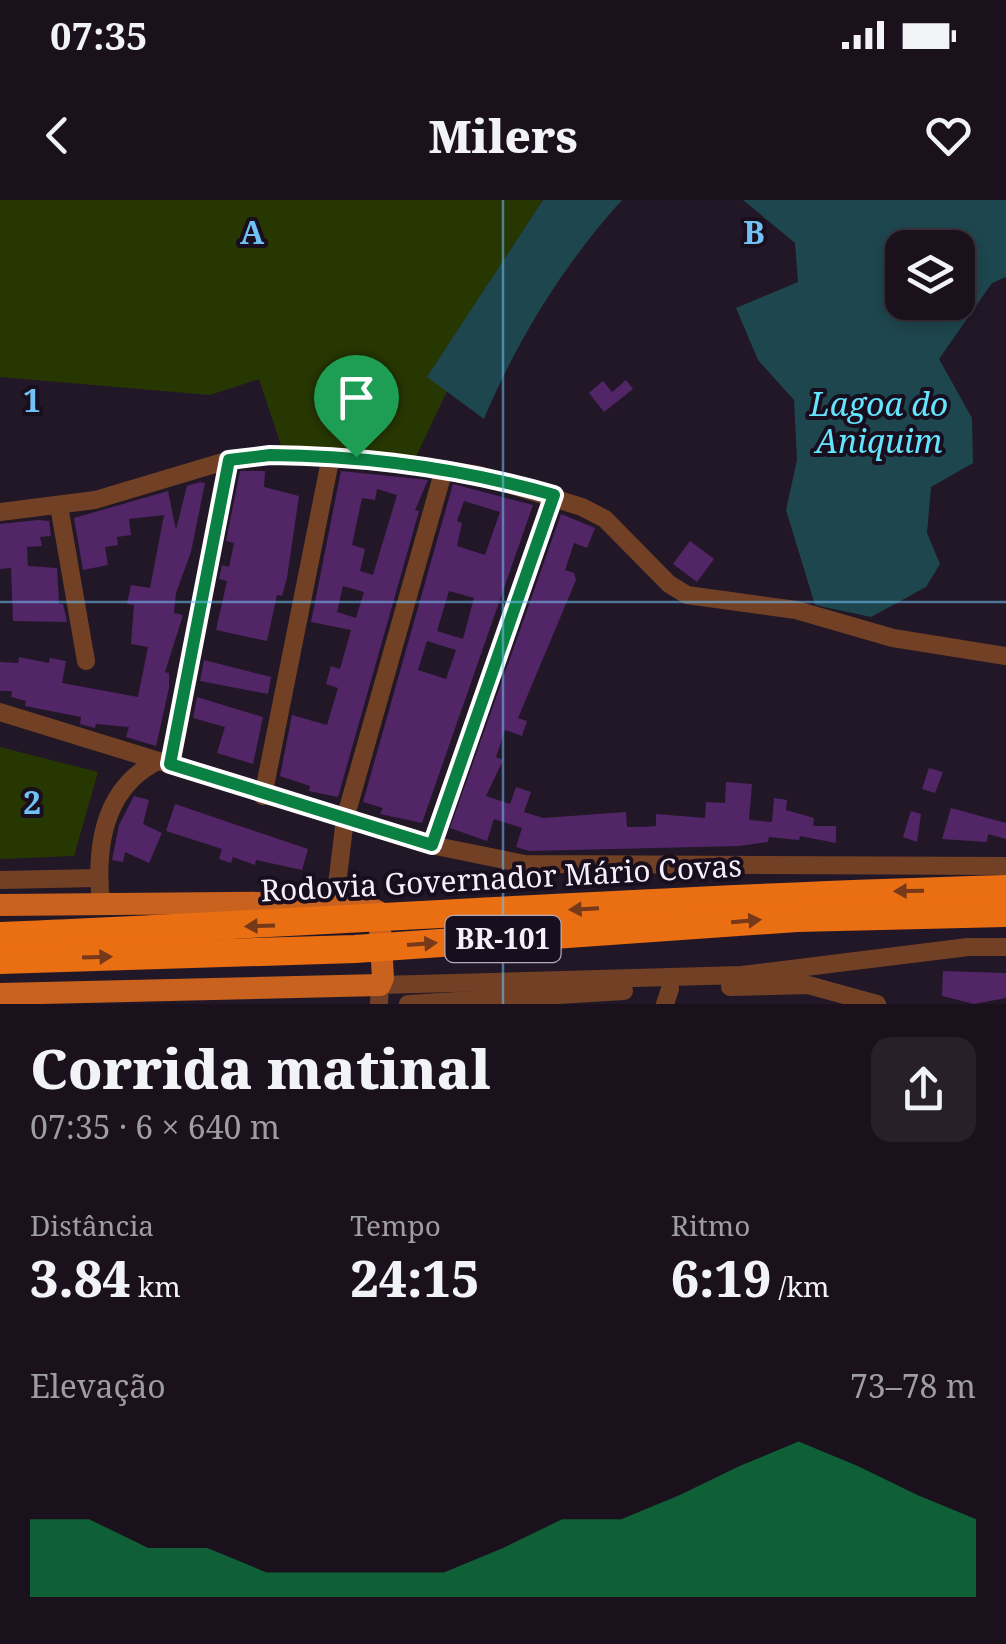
<!DOCTYPE html>
<html lang="pt">
<head>
<meta charset="utf-8">
<style>
  :root { --surface:#1a111d; --page:#271f2a; --text:#f1f3f6; --muted:#9f9da4; --line:#38313b; --accent:#0b8043 }
  body { margin:0; font-family:"Noto Serif",serif; background:var(--page); color:var(--text); height:100vh; display:flex; flex-direction:column; font-size:38px; white-space:nowrap }
  * { box-sizing:border-box; margin:0 }
  p { font-size:32px; color:var(--muted) }
  .icon { flex:none; width:55px; height:55px; fill:none; stroke:currentColor; stroke-width:2; stroke-linecap:round; stroke-linejoin:round }
  .map { position:relative; height:804px; overflow:hidden }
  .side { display:flex; flex-direction:column; background:var(--surface); flex:1 }
  .side>* { flex:none }
  .fabs { position:absolute; left:885px; top:30px; display:grid; gap:20px }
  .fabs a { display:grid; place-items:center; width:90px; height:90px; border-radius:20px; background:var(--surface); box-shadow:0 5px 15px #0003,0 0 0 2px var(--line); font-size:50px }
  .pin { position:absolute; display:grid; place-items:center; width:85px; height:85px; color:#fff; margin:-102px -42px; border-radius:50% 50% 50% 0; rotate:-45deg; box-shadow:0 0 10px #0007 }
  .pin .icon { rotate:45deg }
  .round { display:grid; place-items:center; flex:none; width:105px; height:105px; border-radius:20px; background:var(--page) }
  .overview { display:flex; align-items:center; justify-content:space-between; height:170px; padding:0 30px }
  h1 { font-size:55px; font-weight:800; line-height:75px }
  .figures { display:grid; grid-template-columns:repeat(3,1fr); gap:15px; height:170px; padding:10px 30px }
  .figures div { display:grid; align-content:center }
  .figures b { font-size:50px; font-weight:800 }
  .figures small { font-size:28px; font-weight:400 }
  .figures p { font-size:28px }
  .chart { height:280px; padding:20px 30px }
  .chart p { display:flex; justify-content:space-between }
  .chart svg { width:100%; height:180px; margin-top:10px; fill:var(--accent); opacity:.7 }
  .status { display:flex; justify-content:space-between; align-items:center; height:70px; padding:0 50px; background:var(--surface); direction:ltr }
  .status svg { height:28px; fill:currentColor }
  header { display:flex; justify-content:space-between; align-items:center; height:130px; padding:0 30px; background:var(--surface); font-size:45px; font-weight:800 }
  .map>svg:first-child { display:block }
</style>
</head>
<body>
<div class="status"><b>07:35</b><svg viewBox="0 0 49 12"><path d="M0 12V9h3v3zM5 12V6h3v6zM10 12V3h3v9zM15 12V0h3v12zM26 1h20v11H26zM47 4h2v5h-2z"/></svg></div>
<header><svg class="icon" aria-label="back" viewBox="0 0 24 24"><path d="M15 5l-7 7 7 7"/></svg>Milers<svg class="icon" aria-label="heart" viewBox="0 0 24 24"><path d="M12 20l-8-8c-3-5 5-10 8-4 3-6 11-1 8 4z"/></svg></header>
<div class="map">
<svg width="1006" height="804" viewBox="0 0 1006 804">
  <rect width="100%" height="100%" fill="#221727"/>
  <!-- green -->
  <g fill="#273702">
    <polygon points="0,0 543,0 428,177 447,191 415,259 281,245 259,179 210,195 0,177"/>
    <polygon points="0,547 98,572 74,656 0,659"/>
  </g>
  <!-- water -->
  <g fill="#1e464e" fill-rule="evenodd">
    <path d="M 543,0 L 622,0 C 564,64 517,140 484,219 L 427,177 Z"/>
    <path d="M 743,0 L 1006,0 L 1006,77 L 992,83 L 939,159 L 972,218 L 973,263 L 931,287 L 927,333 L 940,364 L 926,387 L 871,417 L 815,405 L 786,310 L 797,260 L 794,200 L 758,160 L 736,108 L 798,82 L 795,43 ZM 902,48 L 958,48 L 958,102 L 902,102 Z"/>
  </g>
  <!-- building -->
  <g fill="#522567" fill-rule="evenodd">
    <polygon points="626,180 633,189 604,212 589,193 603,181 612,192"/>
    <polygon points="240,271 265,271 264,287 299,296 287,378 282,396 277,395 267,441 216,430 227,381 219,379 222,365 229,367 234,343 226,341"/>
    <path d="M 341,271 L 428,280 L 415,310 L 419,311 L 338,597 L 309,591 L 310,586 L 280,576 L 292,515 L 327,525 L 338,488 L 326,484 L 331,466 L 340,469 L 351,430 L 311,422 ZM 377,289 L 397,295 L 373,375 L 360,371 L 365,349 L 352,345 L 362,298 L 375,300 ZM 343,386 L 364,392 L 356,418 L 337,412 Z"/>
    <polygon points="200,282 205,283 191,352 176,393 174,413 183,415 165,472 169,473 169,488 156,546 126,537 129,527 96,524 95,528 80,524 81,517 25,506 26,501 11,497 12,491 0,491 0,462 18,463 19,457 49,463 50,458 66,461 62,483 138,497 148,447 131,444 134,405 127,404 131,385 150,388 164,315 129,319 131,335 117,337 118,345 105,347 108,365 83,370 74,318 168,291 176,330 187,286"/>
    <path d="M 453,284 L 533,305 L 422,623 L 380,614 L 383,608 L 363,602 ZM 464,301 L 500,312 L 485,355 L 457,346 L 462,323 L 457,321 ZM 449,391 L 474,398 L 463,439 L 437,431 ZM 427,441 L 456,450 L 446,479 L 418,470 Z"/>
    <polygon points="561,314 595,328 587,348 574,343 565,370 574,373 576,380 518,518 527,521 522,536 505,530 496,557 503,560 486,596 510,604 516,587 531,592 524,612 543,618 626,612 627,627 643,627 656,626 656,614 705,618 706,602 725,603 726,582 752,584 749,620 772,622 774,598 787,600 786,610 814,618 813,626 836,626 836,643 800,636 799,640 769,637 768,642 739,646 529,651 516,647 522,628 494,619 487,641 450,628"/>
    <polygon points="38,320 49,321 51,336 40,337 42,346 27,347 28,366 57,368 59,404 63,404 67,422 13,421 11,368 0,369 0,324"/>
    <polygon points="690,341 714,359 697,382 673,364"/>
    <polygon points="204,460 271,477 268,494 200,481"/>
    <polygon points="197,497 263,517 253,564 217,553 225,527 193,518"/>
    <polygon points="929,568 943,572 935,593 922,589"/>
    <polygon points="134,596 149,600 143,624 162,633 149,663 125,652 123,662 112,660 119,625"/>
    <polygon points="175,604 308,649 302,670 256,660 255,665 233,657 231,663 219,659 222,649 166,631"/>
    <polygon points="951,608 1006,623 1006,639 988,634 987,642 942,639"/>
    <polygon points="911,611 921,614 917,642 903,637"/>
    <polygon points="943,771 1006,773 1006,798 974,804 942,796"/>
  </g>
  <g fill="none" stroke-linecap="round" stroke-linejoin="round">
    <!-- minor -->
    <g stroke="#724125" stroke-width="18">
      <polyline points="59,306 86,461"/>
      <polyline points="0,312 95,300 229,260 270,255 390,261 479,275 582,307 605,319 669,384 687,395 796,410 893,438 1006,456"/>
      <polyline points="0,512 431,645 525,664 1006,666"/>
      <polyline points="171,565 229,260"/>
      <polyline points="263,596 331,256"/>
      <polyline points="431,645 554,295"/>
      <polyline points="0,680 98,678"/>
      <polyline points="335,701 345,619 444,269"/>
      <path d="M 101,704 C 95,647 103,588 158,561"/>
      <polyline points="730,787 808,785 877,804"/>
      <polyline points="379,804 380,785 742,775 968,747 1006,747"/>
      <polyline points="408,804 624,791"/>
      <polyline points="665,804 670,789"/>
    </g>
    <!-- major -->
    <polyline stroke="#c8621e" stroke-width="22" points="0,705 359,702 379,712 383,778 380,785 0,794"/>
    <!-- highway-bridge -->
    <g stroke="#ea6e12" stroke-width="28">
      <path d="M 0,736 C 335,722 671,698 1006,689"/>
      <polyline points="0,760 355,749 797,718 1006,713"/>
    </g>
  </g>
  <!-- one-way arrows -->
  <defs><path id="oneway-solid" d="M-6-.8H1V-3.2L6.5 0L1 3.2V.8H-6Z" transform="scale(2.5)"/></defs>
  <g fill="#763919">
    <use href="#oneway-solid" transform="translate(909 691) rotate(179)"/>
    <use href="#oneway-solid" transform="translate(584 709) rotate(177)"/>
    <use href="#oneway-solid" transform="translate(746 721) rotate(-5)"/>
    <use href="#oneway-solid" transform="translate(260 726) rotate(178)"/>
    <use href="#oneway-solid" transform="translate(422 744) rotate(-4)"/>
    <use href="#oneway-solid" transform="translate(97 757) rotate(-2)"/>
  </g>
  <g fill="none" stroke-linecap="round" stroke-linejoin="round">
    <!-- route casing -->
    <g stroke="#fff" stroke-width="20">
      <path id="route" d="M 270,255 C 367,256 460,268 554,295 L 432,645 L 170,564 L 229,260 Z"/>
    </g>
    <!-- route -->
    <use href="#route" stroke="#0b8043" stroke-width="12"/>
  </g>
  <!-- grid -->
  <path fill="none" stroke="#72c1f5" stroke-width="2.5" stroke-opacity="0.55" d="M 503,0 L 503,804M 0,402 L 1006,402"/>
  <g text-anchor="middle" stroke-width="8" stroke-linejoin="round" paint-order="stroke">
    <!-- shield labels -->
    <rect fill="#180e1e" stroke="#b4acb9" stroke-width="2.5" x="445.5" y="716" width="115" height="46" rx="8"/>
    <g font-size="28" font-weight="bold" fill="#f7f0fb">
      <text x="503" y="749">BR-101</text>
    </g>
    <!-- street labels -->
    <g font-size="30" fill="#f7f0fb" stroke="#180e1e">
      <text transform="translate(501 679) rotate(-3)" y="10">Rodovia Governador Mário Covas</text>
    </g>
    <!-- water labels -->
    <g font-size="32" font-style="italic" fill="#64e5fd" stroke="#180e1e">
      <text x="879" y="216">Lagoa do<tspan x="879" dy="37">Aniquim</tspan></text>
    </g>
  </g>
  <g font-size="32" text-anchor="middle" font-weight="bold" fill="#72c1f5" stroke="#180e1e" stroke-width="8" stroke-linejoin="round" paint-order="stroke">
    <text x="252" y="44">A</text>
    <text x="754" y="44">B</text>
    <text x="32" y="212">1</text>
    <text x="32" y="614">2</text>
  </g>
</svg>
<div class="fabs">
<a><svg class="icon" aria-label="layers" viewBox="0 0 24 24"><path d="M12 4l9 5-9 5-9-5zM3 14l9 5 9-5"/></svg></a>
</div>
<div class="pin" style="left:356px;top:257px;background:#1e9e55"><svg class="icon" aria-label="arrive" viewBox="0 0 24 24"><path d="M6 21V4h12l-3 4 3 4H6"/></svg></div>
</div>
<section class="side">
<div class="overview"><div><h1>Corrida matinal</h1><p>07:35 · 6 × 640 m</p></div><a class="round"><svg class="icon" aria-label="share" viewBox="0 0 24 24"><path d="M12 15V3M7 8l5-5 5 5M5 13v7h14v-7"/></svg></a></div>
<div class="figures">
<div><p>Distância</p><b>3.84<small> km</small></b></div>
<div><p>Tempo</p><b>24:15</b></div>
<div><p>Ritmo</p><b>6:19<small> /km</small></b></div>
</div>
<div class="chart"><p><span>Elevação</span>73–78 m</p>
<svg viewBox="0 0 160 44" preserveAspectRatio="none"><path d="M0 44V25L10 25L20 32L30 32L40 38L50 38L60 38L70 38L80 32L90 25L100 25L110 19L120 12L130 6L140 12L150 19L160 25V44z"/></svg>
</div>
</section>
</body>
</html>
